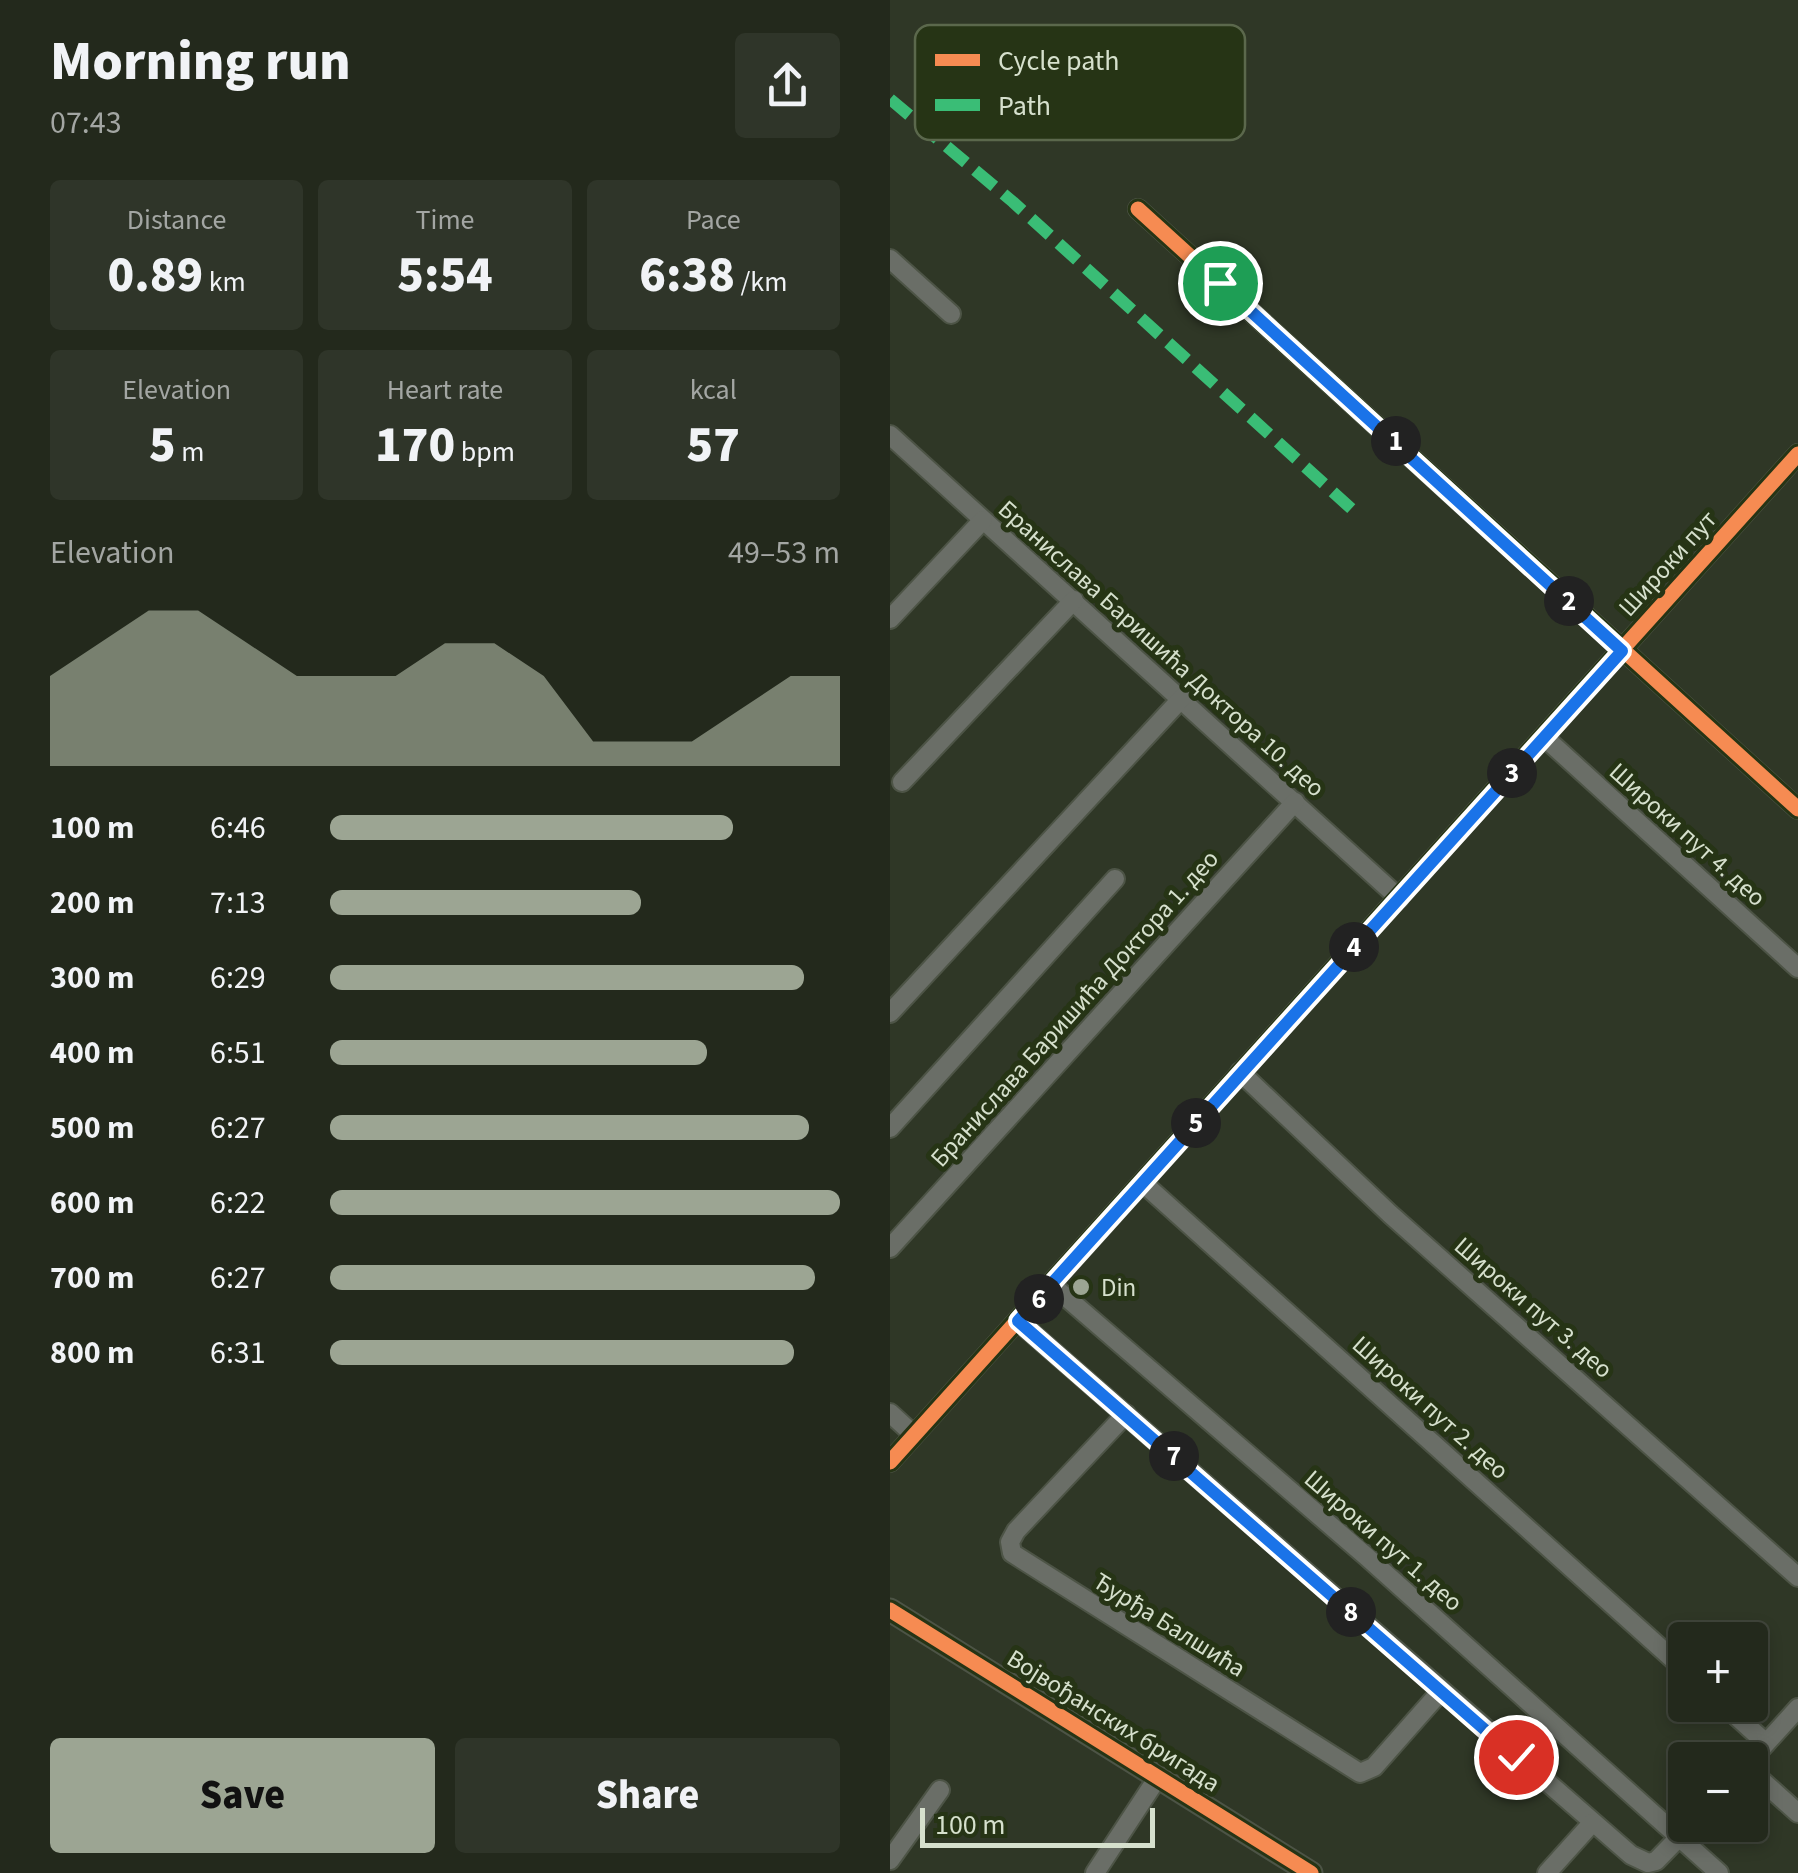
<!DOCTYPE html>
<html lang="en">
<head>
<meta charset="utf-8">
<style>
  :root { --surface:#23291c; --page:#2f3529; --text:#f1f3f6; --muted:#a3a6a3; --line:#40453b; --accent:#9ca593 }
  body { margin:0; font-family:"Source Sans 3",sans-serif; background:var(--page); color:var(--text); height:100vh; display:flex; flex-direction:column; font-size:38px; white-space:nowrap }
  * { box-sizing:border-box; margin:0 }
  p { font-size:32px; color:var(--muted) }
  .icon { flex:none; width:55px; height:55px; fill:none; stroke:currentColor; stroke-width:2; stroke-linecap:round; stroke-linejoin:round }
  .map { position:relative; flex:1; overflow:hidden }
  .sheet { display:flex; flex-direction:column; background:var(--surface); width:890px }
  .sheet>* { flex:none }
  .controls { position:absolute; left:778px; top:1622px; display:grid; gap:20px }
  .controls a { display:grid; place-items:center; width:100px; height:100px; border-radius:10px; background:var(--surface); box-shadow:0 5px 15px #0003,0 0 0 2px var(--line); font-size:50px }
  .scale { position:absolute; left:30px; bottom:25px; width:235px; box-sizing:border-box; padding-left:10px; border:5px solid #d6e0cd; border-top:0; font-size:28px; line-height:35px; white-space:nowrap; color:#d6e0cd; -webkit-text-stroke:8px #263415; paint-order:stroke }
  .pin { position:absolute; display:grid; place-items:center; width:85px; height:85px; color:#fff; margin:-42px; border:5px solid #fff; border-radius:50%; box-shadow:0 2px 10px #0007 }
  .km { position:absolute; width:50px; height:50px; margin:-25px; border-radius:50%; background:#222; color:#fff; font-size:28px; line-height:50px; text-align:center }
  .round { display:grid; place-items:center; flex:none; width:105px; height:105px; border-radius:10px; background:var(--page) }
  .headline { display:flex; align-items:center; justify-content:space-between; height:170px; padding:0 50px }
  h1 { font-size:55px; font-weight:800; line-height:75px }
  .figures { display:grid; grid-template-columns:repeat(3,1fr); gap:15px; height:170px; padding:10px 50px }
  .figures div { display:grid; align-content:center; border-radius:10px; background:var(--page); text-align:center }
  .figures b { font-size:50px; font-weight:800 }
  .figures small { font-size:28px; font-weight:400 }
  .figures p { font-size:28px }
  .chart { height:280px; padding:20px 50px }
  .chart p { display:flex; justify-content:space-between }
  .chart svg { width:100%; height:180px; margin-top:10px; fill:var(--accent); opacity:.7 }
  .action { display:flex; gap:20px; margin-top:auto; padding:20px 50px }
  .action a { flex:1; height:115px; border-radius:10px; background:var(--accent); color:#111; font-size:40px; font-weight:800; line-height:115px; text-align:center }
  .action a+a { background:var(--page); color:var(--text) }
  ul { padding:0 50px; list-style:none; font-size:32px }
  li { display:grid; grid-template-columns:160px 120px 1fr; align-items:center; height:75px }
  li i { height:25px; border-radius:12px; background:var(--accent) }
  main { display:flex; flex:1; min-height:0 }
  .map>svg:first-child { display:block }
</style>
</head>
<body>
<main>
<section class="sheet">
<div class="headline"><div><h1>Morning run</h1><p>07:43</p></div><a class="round"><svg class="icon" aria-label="share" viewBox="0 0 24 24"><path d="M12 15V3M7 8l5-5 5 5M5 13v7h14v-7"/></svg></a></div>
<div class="figures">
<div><p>Distance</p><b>0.89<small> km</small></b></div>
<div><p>Time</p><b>5:54</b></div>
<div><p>Pace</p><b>6:38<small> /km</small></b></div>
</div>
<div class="figures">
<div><p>Elevation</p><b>5<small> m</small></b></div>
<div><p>Heart rate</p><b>170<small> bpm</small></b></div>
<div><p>kcal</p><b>57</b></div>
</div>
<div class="chart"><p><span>Elevation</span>49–53 m</p>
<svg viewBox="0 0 160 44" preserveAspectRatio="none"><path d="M0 44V22L10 14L20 6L30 6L40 14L50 22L60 22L70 22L80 14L90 14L100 22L110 38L120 38L130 38L140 30L150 22L160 22V44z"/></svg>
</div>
<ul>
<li><b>100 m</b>6:46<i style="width:79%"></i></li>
<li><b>200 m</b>7:13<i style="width:61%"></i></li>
<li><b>300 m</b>6:29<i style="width:93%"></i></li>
<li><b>400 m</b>6:51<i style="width:74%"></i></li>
<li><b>500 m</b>6:27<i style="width:94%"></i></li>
<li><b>600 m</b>6:22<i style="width:100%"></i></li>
<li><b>700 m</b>6:27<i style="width:95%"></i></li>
<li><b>800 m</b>6:31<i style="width:91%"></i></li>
</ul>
<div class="action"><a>Save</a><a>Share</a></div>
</section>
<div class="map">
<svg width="908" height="1873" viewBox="0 0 908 1873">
  <rect width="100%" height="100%" fill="#2f3726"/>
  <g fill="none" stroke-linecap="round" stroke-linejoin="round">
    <!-- minor casing -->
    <g stroke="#4d5446" stroke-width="22">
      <g id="minor">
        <polyline points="248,209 908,809"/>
        <polyline points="0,259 61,314"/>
        <polyline points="0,435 509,898"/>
        <polyline points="0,619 93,520"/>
        <polyline points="654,737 908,968"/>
        <polyline points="12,782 184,600"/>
        <polyline points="0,1013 292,698"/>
        <polyline points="350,1072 500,1214 908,1577"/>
        <polyline points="0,1128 225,879"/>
        <polyline points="253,1183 795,1670"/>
        <polyline points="0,1248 405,802"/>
        <polyline points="162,1285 477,1557 829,1873"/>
        <polyline points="128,1321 741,1855 758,1863 766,1861 801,1825"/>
        <polyline points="0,1413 24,1435"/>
        <polyline points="236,1414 126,1531 120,1542 122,1553 470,1773 484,1767 551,1691"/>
        <polyline points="0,1462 908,454"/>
        <polyline points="834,1705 876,1743"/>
        <polyline points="860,1761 908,1708"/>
        <polyline points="860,1770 908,1813"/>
        <polyline points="0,1860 50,1790"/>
        <polyline points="205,1873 268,1777"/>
        <polyline points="657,1873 702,1823"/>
      </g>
    </g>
    <!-- tertiary casing -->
    <g stroke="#4d5446" stroke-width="25">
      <polyline id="tertiary" points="0,1610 421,1873"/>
    </g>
    <!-- minor -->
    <use href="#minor" stroke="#6a6e67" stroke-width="18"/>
    <!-- tertiary -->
    <use href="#tertiary" stroke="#6a6e67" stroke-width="20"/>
    <!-- quiet -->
    <polyline stroke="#3abd76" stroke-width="12" stroke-dasharray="25 12" stroke-linecap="butt" points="0,99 123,202 465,512"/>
    <!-- cycleway casing -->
    <g stroke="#263415" stroke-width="21">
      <g id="cycleway">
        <polyline points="248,209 908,809"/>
        <polyline points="0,1462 908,454"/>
        <polyline points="0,1610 421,1873"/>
      </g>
    </g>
    <!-- cycleway -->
    <use href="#cycleway" stroke="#f68b52" stroke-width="15"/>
  </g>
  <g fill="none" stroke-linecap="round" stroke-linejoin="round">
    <!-- route casing -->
    <g stroke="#fff" stroke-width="20">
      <polyline id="route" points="330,283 732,651 128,1321 626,1757"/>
    </g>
    <!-- route -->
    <use href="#route" stroke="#1a73e8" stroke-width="12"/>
  </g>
  <!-- markers -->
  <circle fill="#9ca593" stroke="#263415" stroke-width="4" cx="191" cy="1287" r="10"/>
  <g text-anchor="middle" stroke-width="10" stroke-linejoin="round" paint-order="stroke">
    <!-- street labels -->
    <g font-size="25" fill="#d6e0cd" stroke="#263415">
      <text transform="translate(777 563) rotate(-48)" y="9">Широки пут</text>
      <text transform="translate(272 648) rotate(42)" y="9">Бранислава Баришића Доктора 10. део</text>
      <text transform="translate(798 834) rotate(42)" y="9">Широки пут 4. део</text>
      <text transform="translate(184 1008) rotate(-48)" y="9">Бранислава Баришића Доктора 1. део</text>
      <text transform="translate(644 1307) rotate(41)" y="9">Широки пут 3. део</text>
      <text transform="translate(541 1407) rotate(42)" y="9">Широки пут 2. део</text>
      <text transform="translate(494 1540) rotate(41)" y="9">Широки пут 1. део</text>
      <text transform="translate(280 1624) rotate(32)" y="9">Ђурђа Балшића</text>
      <text transform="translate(224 1720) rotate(32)" y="9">Војвођанских бригада</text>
    </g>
    <!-- poi labels -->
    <g font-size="25" fill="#d6e0cd" stroke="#263415" text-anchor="start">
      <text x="211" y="1296">Din</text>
    </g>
  </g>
  <!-- legend -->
  <rect x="25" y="25" width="330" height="115" rx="15" fill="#263415" stroke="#5b684c" stroke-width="2.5"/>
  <rect x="45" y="54" width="45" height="12" fill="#f68b52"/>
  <rect x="45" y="99" width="45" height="12" fill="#3abd76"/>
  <g font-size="28" fill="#d6e0cd">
    <text x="108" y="70">Cycle path</text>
    <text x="108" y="115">Path</text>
  </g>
</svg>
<div class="controls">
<a>+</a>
<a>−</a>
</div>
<div class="scale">100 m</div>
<div class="pin" style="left:330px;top:283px;background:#1e9e55"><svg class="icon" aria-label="arrive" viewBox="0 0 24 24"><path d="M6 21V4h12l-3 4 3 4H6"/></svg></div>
<div class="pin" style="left:626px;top:1757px;background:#d93025"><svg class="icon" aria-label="check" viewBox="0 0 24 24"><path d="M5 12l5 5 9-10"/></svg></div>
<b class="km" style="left:506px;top:441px">1</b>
<b class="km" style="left:679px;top:601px">2</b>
<b class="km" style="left:622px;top:773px">3</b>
<b class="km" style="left:464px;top:947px">4</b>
<b class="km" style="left:306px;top:1123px">5</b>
<b class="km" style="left:149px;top:1299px">6</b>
<b class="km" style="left:284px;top:1456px">7</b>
<b class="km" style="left:461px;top:1612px">8</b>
</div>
</main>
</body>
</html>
